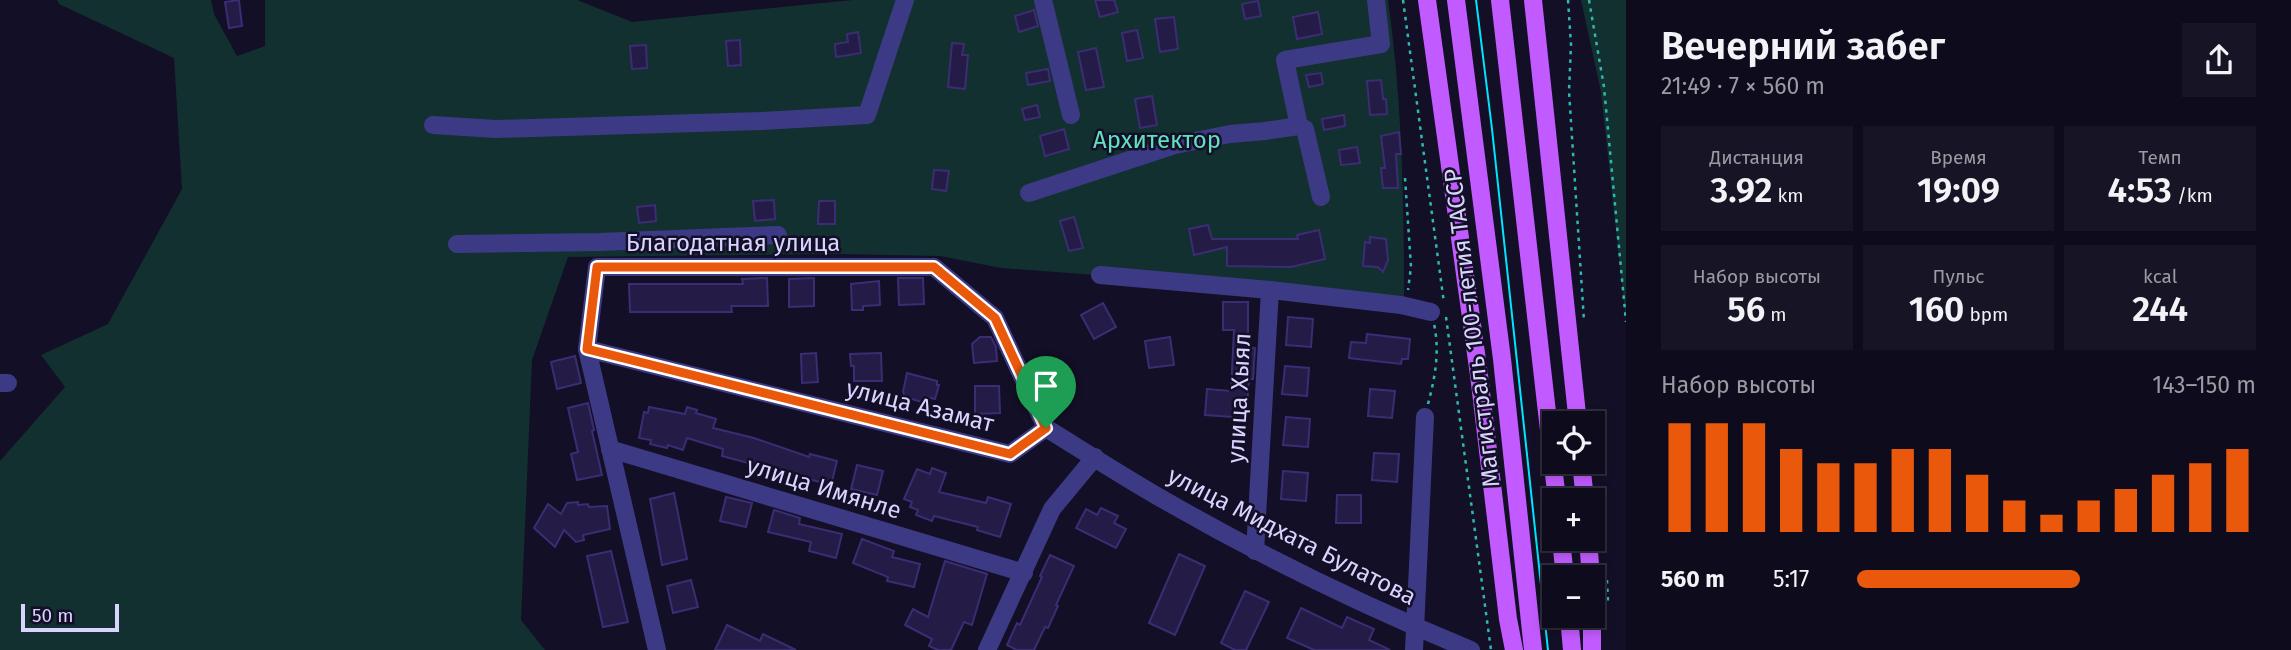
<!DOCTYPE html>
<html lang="ru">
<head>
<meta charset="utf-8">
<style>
  :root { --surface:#0e0b1c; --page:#171425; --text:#f1f3f6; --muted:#9b9ba3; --line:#2e2b3b; --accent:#ea580c }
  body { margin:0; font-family:"Fira Sans",sans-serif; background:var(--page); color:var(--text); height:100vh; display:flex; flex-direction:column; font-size:26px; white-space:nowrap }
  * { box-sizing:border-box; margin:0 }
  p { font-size:23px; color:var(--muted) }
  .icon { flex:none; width:38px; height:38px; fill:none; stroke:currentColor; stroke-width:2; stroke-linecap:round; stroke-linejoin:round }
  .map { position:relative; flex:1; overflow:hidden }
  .panel { display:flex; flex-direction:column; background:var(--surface); width:665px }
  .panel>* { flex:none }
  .buttons { position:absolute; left:1542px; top:411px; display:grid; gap:14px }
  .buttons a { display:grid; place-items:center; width:63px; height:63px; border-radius:0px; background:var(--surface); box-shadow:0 4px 10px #0003,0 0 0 2px var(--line); font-size:35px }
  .scale { position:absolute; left:21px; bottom:18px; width:98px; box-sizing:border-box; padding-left:7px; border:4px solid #d9d4ff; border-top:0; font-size:19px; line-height:24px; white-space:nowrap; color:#d9d4ff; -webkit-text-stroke:5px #130f26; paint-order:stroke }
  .pin { position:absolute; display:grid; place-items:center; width:60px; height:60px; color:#fff; margin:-72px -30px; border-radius:50% 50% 50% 0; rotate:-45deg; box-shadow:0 0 7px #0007 }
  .pin .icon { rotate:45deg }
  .round { display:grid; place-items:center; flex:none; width:74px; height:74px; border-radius:0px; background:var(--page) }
  .summary { display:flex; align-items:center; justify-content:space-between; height:119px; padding:0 35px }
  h1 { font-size:38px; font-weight:600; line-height:52px }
  .figures { display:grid; grid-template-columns:repeat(3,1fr); gap:10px; height:119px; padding:7px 35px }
  .figures div { display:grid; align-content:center; border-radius:0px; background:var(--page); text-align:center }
  .figures b { font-size:35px; font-weight:600 }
  .figures small { font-size:19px; font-weight:400 }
  .figures p { font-size:19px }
  .chart { height:196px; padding:14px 35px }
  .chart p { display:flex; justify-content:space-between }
  .chart svg { width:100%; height:126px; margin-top:7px; stroke:var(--accent); stroke-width:6 }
  ul { padding:0 35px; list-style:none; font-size:23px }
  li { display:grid; grid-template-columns:112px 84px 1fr; align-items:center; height:52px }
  li i { height:18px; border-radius:9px; background:var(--accent) }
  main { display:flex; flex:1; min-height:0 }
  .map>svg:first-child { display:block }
</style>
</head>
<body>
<main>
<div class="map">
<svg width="1626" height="650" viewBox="0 0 1626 650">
  <rect width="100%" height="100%" fill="#130f26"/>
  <!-- green -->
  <g fill="#12302f">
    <path d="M 57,0 L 211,0 L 214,14 L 237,56 L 265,46 L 265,0 L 577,0 L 632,22 L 853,0 L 1388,0 C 1402,98 1404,199 1404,298 L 1001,268 L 940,256 L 837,254 L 568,257 L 532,360 L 521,620 L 545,650 L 0,650 L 0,461 L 65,387 L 41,355 L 108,324 L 182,189 L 174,58 L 59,4 Z"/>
    <polygon points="1581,0 1626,0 1626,321 1601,92"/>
  </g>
  <!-- building -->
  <g fill="#241b47" stroke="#3b2d73" stroke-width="2">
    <polygon points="239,0 242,26 229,28 225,2"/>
    <polygon points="1095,0 1114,0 1118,12 1100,17"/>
    <polygon points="1258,1 1261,16 1245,19 1242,4"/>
    <polygon points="1034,10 1038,26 1019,32 1015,16"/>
    <polygon points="1318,12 1322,34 1297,39 1293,17"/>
    <polygon points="1174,17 1178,49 1160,52 1155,19"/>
    <polygon points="1137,30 1143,58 1127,61 1122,33"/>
    <polygon points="858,32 861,53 836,57 835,44 848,42 847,34"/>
    <polygon points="740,40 741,65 728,66 726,41"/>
    <polygon points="952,43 964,44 962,55 968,55 965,89 948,87"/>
    <polygon points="646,45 647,68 632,69 630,46"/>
    <polygon points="1096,48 1104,87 1086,90 1078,52"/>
    <polygon points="1048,69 1050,81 1028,85 1026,73"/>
    <polygon points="1321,73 1323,84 1309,87 1306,75"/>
    <polygon points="1381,80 1383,99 1386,99 1387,114 1370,115 1367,81"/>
    <polygon points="1152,96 1157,125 1140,128 1135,99"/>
    <polygon points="1037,105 1040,117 1025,120 1022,109"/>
    <polygon points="1344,115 1345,126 1324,130 1322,119"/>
    <polygon points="1064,129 1069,149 1045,156 1040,136"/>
    <polygon points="1399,132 1401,154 1396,154 1398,188 1383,188 1381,168 1385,168 1381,136"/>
    <polygon points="1357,147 1360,163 1341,165 1339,150"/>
    <polygon points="934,170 949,171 946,191 932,189"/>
    <polygon points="774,200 775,219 755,221 753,201"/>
    <polygon points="819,201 835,201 835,224 818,224"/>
    <polygon points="655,205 656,221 639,223 637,207"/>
    <polygon points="1074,217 1083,248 1069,251 1060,221"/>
    <polygon points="1208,225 1212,239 1298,239 1297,235 1319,230 1325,259 1291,267 1227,266 1227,247 1194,255 1189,229"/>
    <polygon points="1370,237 1386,239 1388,260 1383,272 1378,267 1363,266 1365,242 1370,243"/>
    <polygon points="767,278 768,306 731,306 732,312 630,312 629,284 743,284 742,279"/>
    <polygon points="814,278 814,306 789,307 789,279"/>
    <polygon points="898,278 923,278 924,304 899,305"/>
    <polygon points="879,281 880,305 863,306 863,310 852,310 851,284"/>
    <polygon points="1223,302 1248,302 1248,347 1255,348 1253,379 1249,379 1246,418 1205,415 1207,389 1231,391 1234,330 1223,330"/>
    <polygon points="1103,303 1116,327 1094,339 1081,315"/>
    <polygon points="1288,317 1313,319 1311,347 1286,345"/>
    <polygon points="1367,334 1410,339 1408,359 1402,359 1401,364 1349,358 1351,342 1366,343"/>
    <polygon points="980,337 991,337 996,347 997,361 974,363 972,344"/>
    <polygon points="1170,337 1174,365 1149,368 1145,341"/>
    <polygon points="816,353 818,382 802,383 801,354"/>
    <polygon points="881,353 882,381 854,381 854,366 851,366 850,354"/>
    <polygon points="575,356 581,383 557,389 551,362"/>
    <polygon points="1285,366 1309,368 1307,396 1282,394"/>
    <polygon points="907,373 937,381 937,385 939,385 935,399 927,397 925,403 905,397 903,392"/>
    <polygon points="975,386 999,386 1000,413 975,414"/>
    <polygon points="1370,389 1395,391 1392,418 1368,416"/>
    <polygon points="588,403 594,430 592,431 602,475 577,480 571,454 578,452 568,408"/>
    <polygon points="649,407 685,414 687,407 697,410 696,413 716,419 713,428 754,438 809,457 810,454 837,461 831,485 722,456 723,449 687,438 683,450 668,445 667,448 650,444 651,440 639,438 644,412 648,413"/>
    <polygon points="1286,417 1310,419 1308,447 1283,445"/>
    <polygon points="1374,453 1399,454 1397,482 1372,480"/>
    <polygon points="857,465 883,471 877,495 851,489"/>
    <polygon points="932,468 946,473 939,492 986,503 988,497 1011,504 1000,537 977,530 978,527 934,516 932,521 916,515 918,510 910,507 912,502 904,499 917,469 930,474"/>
    <polygon points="1283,471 1308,473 1306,501 1281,499"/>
    <polygon points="674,493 687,559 662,565 650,499"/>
    <polygon points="1337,495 1361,495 1361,523 1336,523"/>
    <polygon points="726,497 752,503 746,527 720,521"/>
    <polygon points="578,502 578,505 588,504 589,507 607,506 610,529 583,535 584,540 576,542 564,530 555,547 534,528 548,504 561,514 567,503"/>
    <polygon points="1101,508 1118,516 1114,523 1126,529 1116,548 1076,528 1086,509 1097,515"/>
    <polygon points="774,510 800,518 799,524 842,534 836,558 809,551 811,542 768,532"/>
    <polygon points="862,539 894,551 892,557 920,564 914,587 887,581 888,577 853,563"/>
    <polygon points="611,551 628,622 603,627 587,556"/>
    <polygon points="1179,554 1205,566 1175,635 1149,623"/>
    <polygon points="1050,555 1074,566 1056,605 1058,606 1048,628 1045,627 1034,650 1017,650 1007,645 1017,623 1020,625 1042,577 1040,576"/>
    <polygon points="945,561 987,574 972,625 964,622 951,650 938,650 929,646 932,639 905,625 913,609 928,617"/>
    <polygon points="691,580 698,607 673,613 667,586"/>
    <polygon points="1245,591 1269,602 1246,650 1235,650 1221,643"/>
    <polygon points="1301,608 1342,628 1347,617 1374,629 1369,640 1390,650 1314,650 1287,638"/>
    <polygon points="727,625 760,641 763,634 796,650 715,650"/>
  </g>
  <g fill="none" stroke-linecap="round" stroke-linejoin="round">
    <!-- path -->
    <g stroke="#2fb8b0" stroke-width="2.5" stroke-dasharray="3.5 5" stroke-linecap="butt">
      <polyline points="1403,0 1444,303"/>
      <polyline points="1568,0 1571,45 1569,91 1584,321"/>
      <polyline points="1589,0 1604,87 1626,322"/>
      <polyline points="1405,178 1411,267 1408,290"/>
      <polyline points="1446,317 1491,650"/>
      <path d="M 1428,404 C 1435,378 1440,351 1434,324"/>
      <polyline points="1593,430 1595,455"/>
      <polyline points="1600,503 1602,531"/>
      <polyline points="1607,580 1608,601"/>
    </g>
    <!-- minor -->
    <g stroke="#3d3a85" stroke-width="18">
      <polyline points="1043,0 1071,115"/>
      <polyline points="433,125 496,129 762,121 867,115 905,0"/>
      <polyline points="1029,193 1175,145 1230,134 1265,131 1299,126"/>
      <polyline points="1321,197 1305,129 1299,126 1285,60 1381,44 1376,0"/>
      <polyline points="457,244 599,242 778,235"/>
      <polyline points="1100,275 1270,290 1401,305 1431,312"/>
      <path d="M 587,349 L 1010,454 L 1046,428 C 1085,452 1124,477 1164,500 C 1263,557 1366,607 1471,650"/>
      <polyline points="0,383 8,383"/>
      <polyline points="610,449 1024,573"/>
      <polyline points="1255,551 1270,290"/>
      <polyline points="657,650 587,349 597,267 934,267 995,318 1046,428"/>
      <polyline points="987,650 1052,509 1095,457"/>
      <polyline points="1414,650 1425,417"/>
    </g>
    <!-- major -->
    <g stroke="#c25bff" stroke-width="18">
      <polyline points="1427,0 1479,375 1508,619 1514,650"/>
      <polyline points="1456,0 1502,359 1533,650"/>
      <polyline points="1500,0 1557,500"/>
      <polyline points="1533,0 1578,424"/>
      <polyline points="1581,462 1585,500"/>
      <polyline points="1561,539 1565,578"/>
      <polyline points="1588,539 1591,578"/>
      <polyline points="1569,616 1572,650"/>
      <polyline points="1592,650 1592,602"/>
    </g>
    <!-- tram -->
    <polyline stroke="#00e5ff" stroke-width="2" points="1476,0 1492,129 1548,650"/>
  </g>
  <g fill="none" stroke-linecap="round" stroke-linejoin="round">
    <!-- route casing -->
    <g stroke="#fff" stroke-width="14">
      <polygon id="route" points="597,267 934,267 995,318 1046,428 1010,454 587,349"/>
    </g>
    <!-- route -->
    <use href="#route" stroke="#ea580c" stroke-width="9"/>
  </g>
  <g text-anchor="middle" stroke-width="5" stroke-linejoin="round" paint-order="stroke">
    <!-- park labels -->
    <g font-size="24" fill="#5fe0c0" stroke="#130f26">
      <text x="1157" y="148">Архитектор</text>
    </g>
    <!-- street labels -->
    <g font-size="24" fill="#d9d4ff" stroke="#130f26">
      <text x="733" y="251">Благодатная улица</text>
      <text transform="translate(1472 328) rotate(-97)" y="8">Магистраль 100-летия ТАССР</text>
      <text transform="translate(1239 398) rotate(-87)" y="8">улица Хыял</text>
      <text transform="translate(920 406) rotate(14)" y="8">улица Азамат</text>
      <text transform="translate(824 488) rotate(17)" y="8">улица Имянле</text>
      <text transform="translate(1292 536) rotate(27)" y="8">улица Мидхата Булатова</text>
    </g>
  </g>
</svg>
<div class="buttons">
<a><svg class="icon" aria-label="locate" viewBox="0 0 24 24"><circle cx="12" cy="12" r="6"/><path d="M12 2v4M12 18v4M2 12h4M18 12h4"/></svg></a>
<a>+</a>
<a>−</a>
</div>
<div class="scale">50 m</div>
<div class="pin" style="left:1046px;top:428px;background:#1e9e55"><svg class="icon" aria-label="arrive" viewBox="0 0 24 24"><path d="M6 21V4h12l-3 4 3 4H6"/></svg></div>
</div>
<section class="panel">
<div class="summary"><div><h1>Вечерний забег</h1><p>21:49 · 7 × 560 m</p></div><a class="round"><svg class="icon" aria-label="share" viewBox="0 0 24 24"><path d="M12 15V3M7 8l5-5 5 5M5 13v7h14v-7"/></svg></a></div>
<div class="figures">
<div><p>Дистанция</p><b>3.92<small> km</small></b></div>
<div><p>Время</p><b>19:09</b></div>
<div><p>Темп</p><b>4:53<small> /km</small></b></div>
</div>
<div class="figures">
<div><p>Набор высоты</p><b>56<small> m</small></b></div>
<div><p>Пульс</p><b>160<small> bpm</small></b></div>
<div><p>kcal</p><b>244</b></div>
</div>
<div class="chart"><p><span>Набор высоты</span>143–150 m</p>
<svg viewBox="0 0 160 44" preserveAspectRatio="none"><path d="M5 44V6M15 44V6M25 44V6M35 44V15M45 44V20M55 44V20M65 44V15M75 44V15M85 44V24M95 44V33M105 44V38M115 44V33M125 44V29M135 44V24M145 44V20M155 44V15"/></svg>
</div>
<ul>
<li><b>560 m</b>5:17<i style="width:56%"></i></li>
</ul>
</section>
</main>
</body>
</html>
